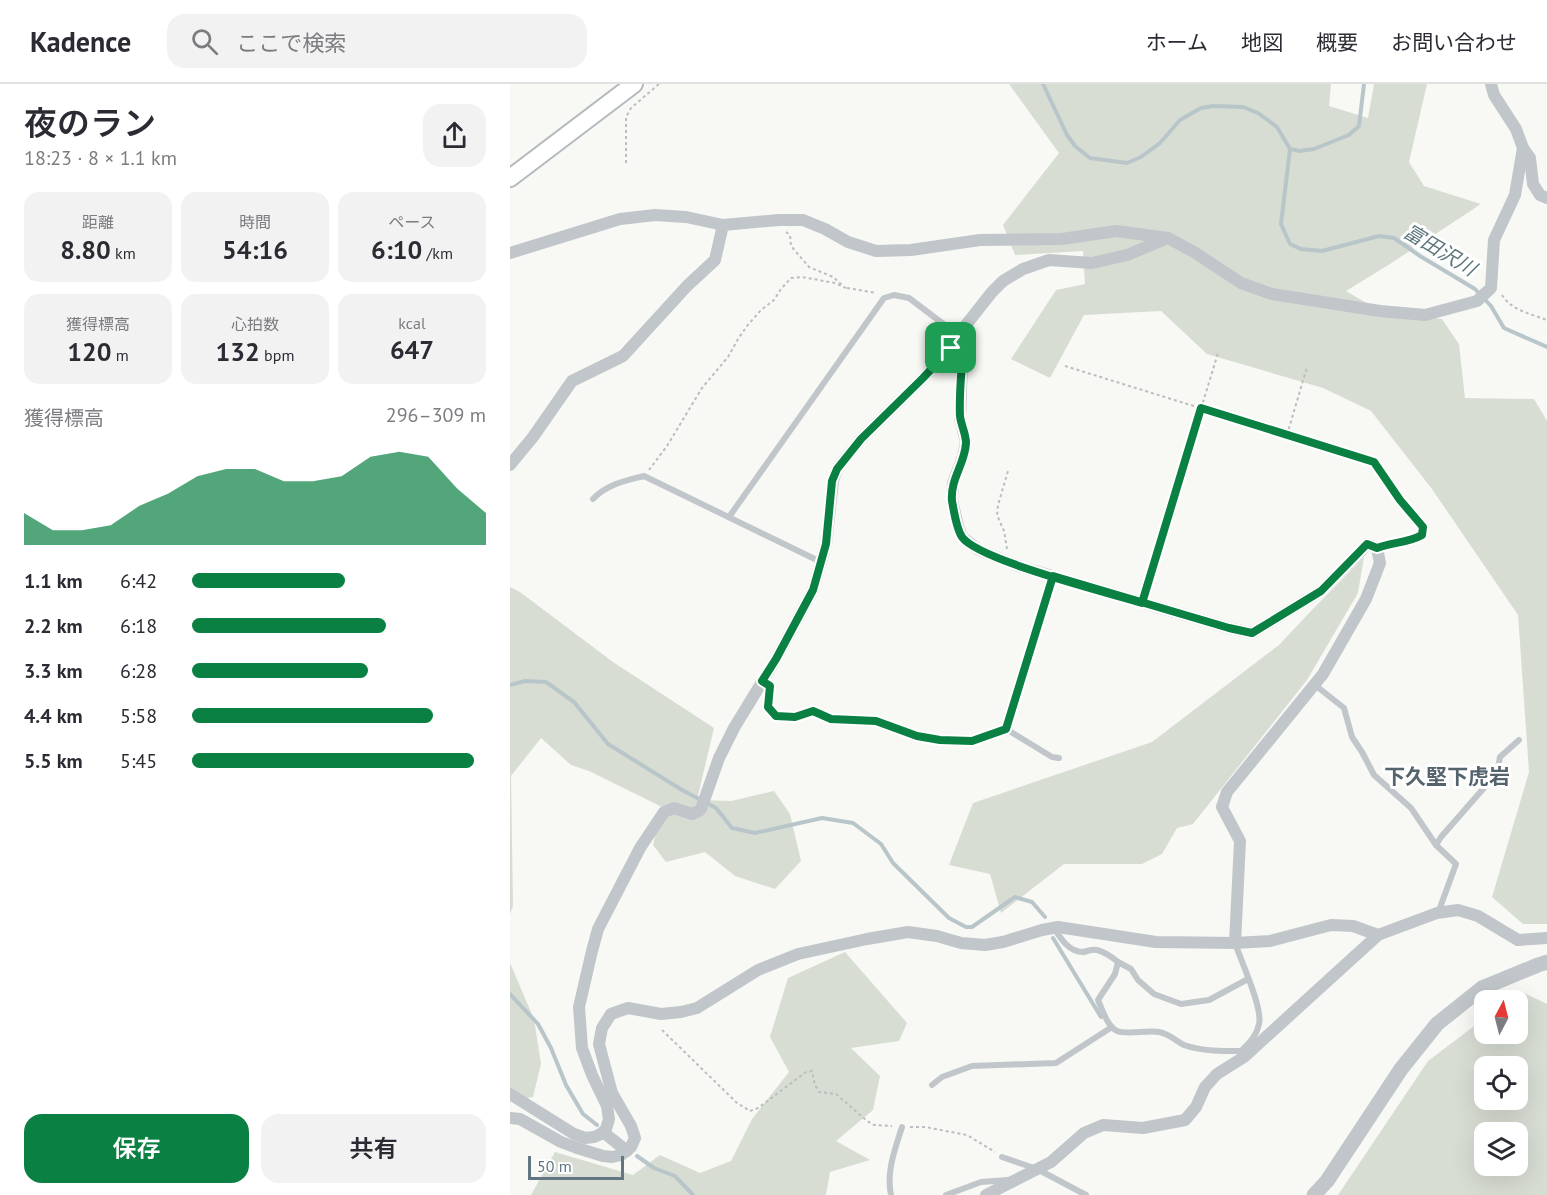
<!DOCTYPE html>
<html lang="ja">
<head>
<meta charset="utf-8">
<style>
  :root { --surface:#fff; --page:#f2f2f3; --text:#2b2b33; --muted:#7c7c81; --line:#e1e1e2; --accent:#0b8043 }
  body { margin:0; font-family:"PT Sans","Noto Sans JP",sans-serif; background:var(--page); color:var(--text); height:100vh; display:flex; flex-direction:column; font-size:22px; white-space:nowrap }
  * { box-sizing:border-box; margin:0 }
  p { font-size:20px; color:var(--muted) }
  .icon { flex:none; width:33px; height:33px; fill:none; stroke:currentColor; stroke-width:2; stroke-linecap:round; stroke-linejoin:round }
  .map { position:relative; flex:1; overflow:hidden }
  .drawer { display:flex; flex-direction:column; background:var(--surface); width:510px }
  .drawer>* { flex:none }
  .needle { width:39px; rotate:7deg }
  .tools { position:absolute; left:964px; top:906px; display:grid; gap:12px }
  .tools a { display:grid; place-items:center; width:54px; height:54px; border-radius:12px; background:var(--surface); box-shadow:0 6px 24px #0002; font-size:30px }
  .scale { position:absolute; left:18px; bottom:15px; width:96px; box-sizing:border-box; padding-left:6px; border:3px solid #627681; border-top:0; font-size:16px; line-height:21px; white-space:nowrap; color:#627681; -webkit-text-stroke:4px #fff; paint-order:stroke }
  .pin { position:absolute; display:grid; place-items:center; width:51px; height:51px; color:#fff; margin:-26px; border-radius:12px; box-shadow:0 3px 9px #0006 }
  .round { display:grid; place-items:center; flex:none; width:63px; height:63px; border-radius:18px; background:var(--page) }
  .head { display:flex; align-items:center; justify-content:space-between; height:102px; padding:0 24px }
  h1 { font-size:33px; font-weight:600; line-height:45px }
  .metrics { display:grid; grid-template-columns:repeat(3,1fr); gap:9px; height:102px; padding:6px 24px }
  .metrics div { display:grid; align-content:center; border-radius:15px; background:var(--page); text-align:center }
  .metrics b { font-size:26px; font-weight:600 }
  .metrics small { font-size:16px; font-weight:400 }
  .metrics p { font-size:16px }
  .chart { height:168px; padding:12px 24px }
  .chart p { display:flex; justify-content:space-between }
  .chart svg { width:100%; height:108px; margin-top:6px; fill:var(--accent); opacity:.7 }
  .cta { display:flex; gap:12px; margin-top:auto; padding:12px 24px }
  .cta a { flex:1; height:69px; border-radius:18px; background:var(--accent); color:#fff; font-size:24px; font-weight:600; line-height:69px; text-align:center }
  .cta a+a { background:var(--page); color:var(--text) }
  ul { padding:0 24px; list-style:none; font-size:20px }
  li { display:grid; grid-template-columns:96px 72px 1fr; align-items:center; height:45px }
  li i { height:15px; border-radius:8px; background:var(--accent) }
  header { display:flex; align-items:center; gap:36px; box-sizing:border-box; height:84px; padding:0 30px; background:var(--surface); border-bottom:2px solid var(--line) }
  header strong { font-size:28px }
  nav { display:flex; gap:33px; margin-inline-start:auto; font-size:21px }
  .search { width:420px; height:54px; background:var(--page); display:flex; align-items:center; gap:15px; box-sizing:border-box; padding:0 21px; border-radius:18px; color:var(--muted); font-size:22px }
  main { display:flex; flex:1; min-height:0 }
  .map>svg:first-child { display:block }
</style>
</head>
<body>
<header>
<strong>Kadence</strong>
<div class="search"><svg class="icon" aria-label="search" viewBox="0 0 24 24"><circle cx="10" cy="10" r="6"/><path d="M15 15l6 6"/></svg>ここで検索</div>
<nav><a>ホーム</a><a>地図</a><a>概要</a><a>お問い合わせ</a></nav>
</header>
<main>
<section class="drawer">
<div class="head"><div><h1>夜のラン</h1><p>18:23 · 8 × 1.1 km</p></div><a class="round"><svg class="icon" aria-label="share" viewBox="0 0 24 24"><path d="M12 15V3M7 8l5-5 5 5M5 13v7h14v-7"/></svg></a></div>
<div class="metrics">
<div><p>距離</p><b>8.80<small> km</small></b></div>
<div><p>時間</p><b>54:16</b></div>
<div><p>ペース</p><b>6:10<small> /km</small></b></div>
</div>
<div class="metrics">
<div><p>獲得標高</p><b>120<small> m</small></b></div>
<div><p>心拍数</p><b>132<small> bpm</small></b></div>
<div><p>kcal</p><b>647</b></div>
</div>
<div class="chart"><p><span>獲得標高</span>296–309 m</p>
<svg viewBox="0 0 160 44" preserveAspectRatio="none"><path d="M0 44V31L10 38L20 38L30 36L40 28L50 23L60 16L70 13L80 13L90 18L100 18L110 16L120 8L130 6L140 8L150 21L160 31V44z"/></svg>
</div>
<ul>
<li><b>1.1 km</b>6:42<i style="width:52%"></i></li>
<li><b>2.2 km</b>6:18<i style="width:66%"></i></li>
<li><b>3.3 km</b>6:28<i style="width:60%"></i></li>
<li><b>4.4 km</b>5:58<i style="width:82%"></i></li>
<li><b>5.5 km</b>5:45<i style="width:96%"></i></li>
</ul>
<div class="cta"><a>保存</a><a>共有</a></div>
</section>
<div class="map">
<svg width="1037" height="1111" viewBox="0 0 1037 1111">
  <rect width="100%" height="100%" fill="#f8f8f5"/>
  <!-- green -->
  <g fill="#d8ddd4" fill-rule="evenodd">
    <polygon points="499,0 821,0 819,22 858,34 864,0 917,0 899,78 914,102 971,120 880,180 836,207 870,227 932,235 949,260 955,314 1024,315 1037,337 1037,840 1013,840 982,813 1019,688 1008,531 922,405 861,327 813,304 697,270 651,227 574,231 540,294 501,275 546,206 575,200 573,167 505,171 493,141 549,69"/>
    <polygon points="854,473 848,509 797,596 683,740 667,744 652,770 632,780 554,780 491,829 480,790 439,781 463,719 642,658 769,561 800,528"/>
    <polygon points="0,503 10,508 103,578 204,644 187,716 221,717 264,707 280,730 291,777 265,805 225,792 195,768 156,778 143,761 152,723 79,687 61,681 31,654 1,692 3,822 0,830"/>
    <polygon points="335,868 397,939 389,957 341,964 370,992 363,1026 326,1057 360,1076 320,1088 316,1111 21,1111 45,1068 123,1091 150,1071 190,1089 221,1077 242,1035 279,988 260,953 278,894"/>
    <polygon points="0,879 24,935 31,980 23,1013 3,1016 0,1016"/>
    <path d="M 1010,907 L 1037,920 L 1037,1111 L 828,1111 L 918,977 L 975,934 L 975,950 L 1008,950 L 1008,916 L 998,916 ZM 975,982 L 1008,982 L 1008,1016 L 975,1016 ZM 975,1048 L 1008,1048 L 1008,1082 L 975,1082 Z"/>
  </g>
  <g fill="none" stroke-linecap="round" stroke-linejoin="round">
    <!-- stream -->
    <g stroke="#b8c6c9" stroke-width="4">
      <polyline points="533,0 557,51 565,62 580,74 617,79 631,73 650,59 670,36 691,24 703,22 733,23 748,29 767,43 780,65 771,140 780,160 791,165 812,167 869,152 884,154 910,172 965,205 981,222 994,244 1037,263"/>
      <polyline points="780,65 790,67 804,65 839,51 849,42 854,0"/>
      <polyline points="0,601 15,597 36,598 64,618 98,660 172,706 206,724 222,744 245,749 312,734 343,739 371,760 383,779 439,834 456,843 462,843 505,813 522,818 535,833"/>
      <polyline points="543,854 591,933"/>
      <polyline points="0,910 28,940 41,964 56,1001 73,1030 87,1041"/>
      <polyline points="127,1072 144,1084 165,1092 183,1111"/>
    </g>
    <!-- secondary casing -->
    <g stroke="#b3babe" stroke-width="20">
      <polyline id="secondary" points="0,94 124,0"/>
    </g>
    <!-- path -->
    <g stroke="#babec0" stroke-width="2" stroke-dasharray="3 3" stroke-linecap="butt">
      <polyline points="116,79 116,33 121,24 149,0"/>
      <polyline points="276,148 280,151 281,162 299,183 323,193 332,201"/>
      <polyline points="337,204 366,209"/>
      <path d="M 992,211 C 1001,226 1021,230 1037,236"/>
      <polyline points="555,282 864,378 890,416 913,443 912,451 902,457 878,460"/>
      <polyline points="777,351 797,283"/>
      <polyline points="139,386 157,362 192,304 218,273 228,255 237,242 251,226 264,216 271,205 281,194 292,193 325,199 336,204"/>
      <polyline points="497,465 494,447 487,431 488,421 498,387"/>
      <polyline points="635,508 708,269"/>
      <polyline points="499,636 539,504"/>
      <polyline points="152,946 227,1019 240,1027 248,1024 296,988 302,987 305,1001 309,1008 326,1010 357,1037 364,1041 382,1042"/>
      <polyline points="400,1043 415,1043 457,1051 485,1068"/>
    </g>
    <!-- service -->
    <g stroke="#c0c6c9" stroke-width="6">
      <path d="M 83,415 C 97,400 115,397 134,392 L 311,478"/>
      <polyline points="219,433 374,214 384,211 399,214 448,251"/>
      <polyline points="252,597 260,602 258,623 266,632 285,633 303,627 322,635 366,637 407,652 430,656 462,657 496,645 542,673 549,674"/>
      <polyline points="805,601 834,624 842,653 852,668 864,691 901,724 926,761"/>
      <polyline points="928,829 946,780 926,761 931,753 987,689 990,673 1009,656"/>
      <path d="M 544,844 C 551,855 559,868 573,868 C 578,867 582,865 587,866 C 595,868 602,873 608,878 L 605,890 L 588,916 C 592,925 597,942 607,947 C 616,951 638,946 649,948 C 660,950 666,957 674,961 C 693,968 720,967 740,967"/>
      <path d="M 725,859 C 731,877 753,924 749,940 C 747,951 739,960 731,967"/>
      <polyline points="608,878 621,885 628,896 644,910 671,920 699,916 738,895"/>
      <polyline points="422,1001 432,993 462,982 546,979 602,943"/>
      <polyline points="492,1073 527,1085 576,1111"/>
      <path d="M 381,1111 C 376,1088 385,1065 392,1043"/>
      <polyline points="436,1111 471,1098 498,1096"/>
    </g>
    <!-- minor -->
    <g stroke="#c0c6c9" stroke-width="12">
      <polyline points="981,0 984,11 1006,45 1013,64 1020,74 1023,100 1030,111 1037,114"/>
      <polyline points="0,169 110,135 145,131 176,133 213,141 269,136 293,136 315,145 338,158 366,167 401,166 470,156 552,155 606,147 658,154 684,168 731,199 762,210 870,227 915,231 967,217 981,204 984,156 1005,111 1013,64"/>
      <polyline points="441,264 452,277 450,334 456,358 453,373 443,399 442,416 448,442 452,453 469,466 508,482 719,544 742,549 811,507 851,467 857,460 867,464 870,479 856,515 813,590 717,708 712,723 730,757 725,859"/>
      <polyline points="0,381 23,353 62,297 113,272 177,202 205,176 213,141"/>
      <polyline points="0,1010 64,1050 75,1054 84,1053 91,1050 96,1045 99,1035 97,1022 82,991 72,964 69,923 82,867 88,845 130,764 154,728 164,724 182,730 189,727 191,725 209,674 224,644 266,575 303,506 316,460 323,397 327,385 333,377 351,355 413,294 441,264 448,251 482,208 493,197 513,185 539,176 582,179 617,171 658,154"/>
      <polyline points="0,1034 10,1035 51,1058 67,1064 93,1072 102,1073 111,1071 121,1063 125,1054 121,1042 102,1009 89,960 92,944 101,930 118,924 151,930 171,928 187,924 248,886 288,870 357,855 398,848 427,852 451,859 475,861 493,858 532,846 548,843 646,858 725,859 760,857 821,841 843,842 868,851"/>
      <polyline points="93,1048 117,1067"/>
      <polyline points="476,1111 541,1078 574,1049 593,1041 633,1044 675,1036 686,1023 695,1003 707,990 734,973 868,851 927,829 948,826 968,832 1008,856 1037,854"/>
    </g>
    <!-- tertiary -->
    <polyline stroke="#c0c6c9" stroke-width="15" points="804,1111 817,1097 891,985 927,940 972,904 1028,881 1037,878"/>
    <!-- secondary -->
    <use href="#secondary" stroke="#fff" stroke-width="16"/>
  </g>
  <g fill="none" stroke-linecap="round" stroke-linejoin="round">
    <!-- route casing -->
    <g stroke="#fff" stroke-width="12">
      <path id="route" d="M 441,264 L 413,294 L 351,355 L 327,385 L 322,397 L 316,460 L 303,506 L 266,575 L 252,597 L 260,602 L 258,623 L 266,632 L 285,633 L 303,627 L 321,635 L 366,637 L 407,652 L 430,656 L 462,657 L 496,645 L 543,492 L 719,544 L 742,549 L 811,507 L 857,460 L 867,464 C 882,458 898,459 912,451 L 913,443 L 890,416 L 864,378 L 691,324 L 632,519 C 599,509 468,476 452,453 C 446,444 444,427 442,417 C 440,395 455,380 456,359 C 456,350 451,341 450,332 C 449,314 451,295 452,277 L 441,264"/>
    </g>
    <!-- route -->
    <use href="#route" stroke="#0b8043" stroke-width="8"/>
  </g>
  <g text-anchor="middle" stroke-width="6" stroke-linejoin="round" paint-order="stroke">
    <!-- water labels -->
    <g font-size="20" font-style="italic" fill="#5d767c" stroke="#fff">
      <text transform="translate(930 166) rotate(31)" y="7">富田沢川</text>
    </g>
    <!-- quarter labels -->
    <g font-size="21" font-weight="bold" fill="#54636c" stroke="#fff">
      <text x="937" y="700">下久堅下虎岩</text>
    </g>
  </g>
</svg>
<div class="tools">
<a><svg class="needle" viewBox="-14 -14 28 28"><path d="M0-13l5 13h-10z" fill="#e53935"/><path d="M0 13l5-13h-10z" fill="#7c7c81"/></svg></a>
<a><svg class="icon" aria-label="locate" viewBox="0 0 24 24"><circle cx="12" cy="12" r="6"/><path d="M12 2v4M12 18v4M2 12h4M18 12h4"/></svg></a>
<a><svg class="icon" aria-label="layers" viewBox="0 0 24 24"><path d="M12 4l9 5-9 5-9-5zM3 14l9 5 9-5"/></svg></a>
</div>
<div class="scale">50 m</div>
<div class="pin" style="left:441px;top:264px;background:#1e9e55"><svg class="icon" aria-label="arrive" viewBox="0 0 24 24"><path d="M6 21V4h12l-3 4 3 4H6"/></svg></div>
</div>
</main>
</body>
</html>
